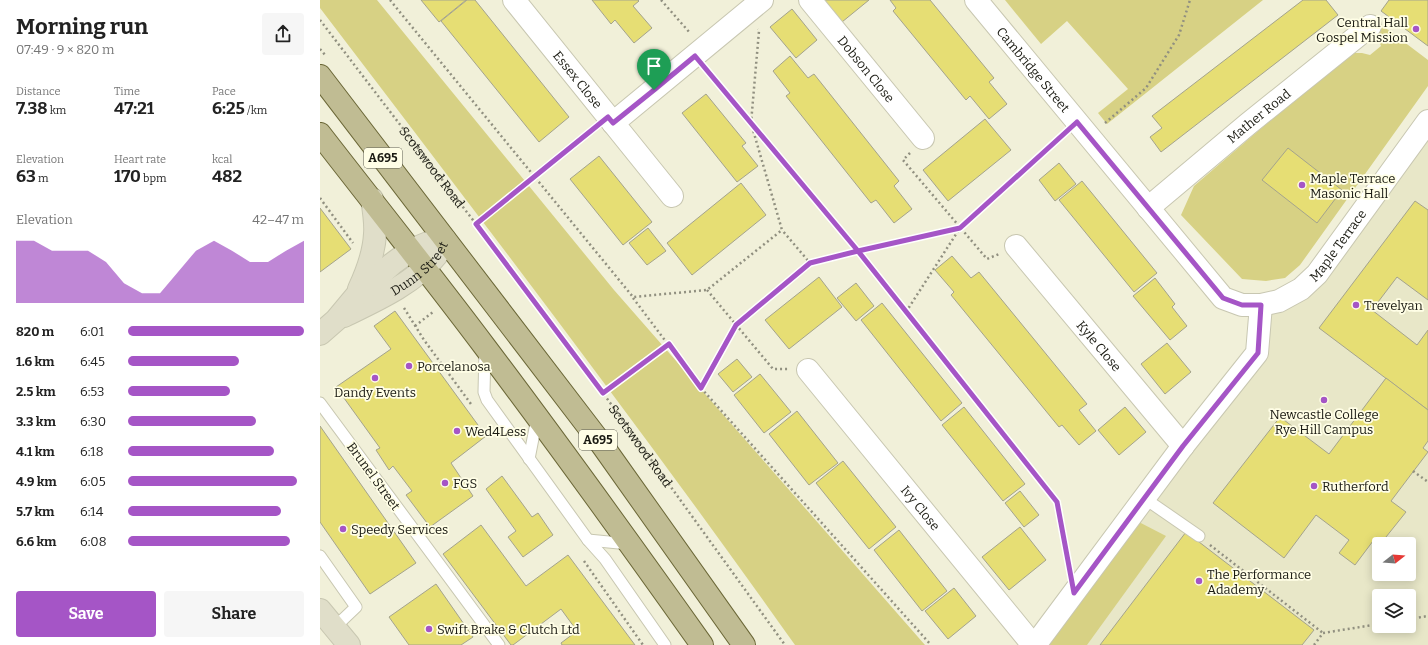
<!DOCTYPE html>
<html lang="en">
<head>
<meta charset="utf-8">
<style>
  :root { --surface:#fff; --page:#f6f6f6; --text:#222; --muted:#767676; --accent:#a555c6 }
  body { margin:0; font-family:Bitter,serif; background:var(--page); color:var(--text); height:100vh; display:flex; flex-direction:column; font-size:15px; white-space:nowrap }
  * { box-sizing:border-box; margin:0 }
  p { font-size:13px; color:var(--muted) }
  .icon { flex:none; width:22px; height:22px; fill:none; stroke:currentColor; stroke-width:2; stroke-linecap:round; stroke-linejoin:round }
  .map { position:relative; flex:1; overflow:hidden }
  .panel { display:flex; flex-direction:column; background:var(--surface); width:320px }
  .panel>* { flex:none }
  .needle { width:26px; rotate:73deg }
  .buttons { position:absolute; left:1052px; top:537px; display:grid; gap:8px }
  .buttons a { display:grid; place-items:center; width:44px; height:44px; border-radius:4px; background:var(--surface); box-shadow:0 2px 10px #0003; font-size:20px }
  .pin { position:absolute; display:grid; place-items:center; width:34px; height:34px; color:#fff; margin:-41px -17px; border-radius:50% 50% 50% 0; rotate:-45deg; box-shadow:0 0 4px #0007 }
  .pin .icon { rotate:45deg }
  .round { display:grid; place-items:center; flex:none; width:42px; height:42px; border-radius:4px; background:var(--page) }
  .head { display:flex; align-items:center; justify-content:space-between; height:68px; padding:0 16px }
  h1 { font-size:22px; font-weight:700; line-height:30px }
  .figures { display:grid; grid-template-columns:repeat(3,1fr); gap:6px; height:68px; padding:4px 16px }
  .figures div { display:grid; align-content:center }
  .figures b { font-size:17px; font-weight:700 }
  .figures small { font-size:11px; font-weight:400 }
  .figures p { font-size:11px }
  .chart { height:112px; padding:8px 16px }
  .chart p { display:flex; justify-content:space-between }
  .chart svg { width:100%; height:72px; margin-top:4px; fill:var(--accent); opacity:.7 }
  .cta { display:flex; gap:8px; margin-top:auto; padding:8px 16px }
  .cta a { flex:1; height:46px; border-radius:4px; background:var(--accent); color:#fff; font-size:16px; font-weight:700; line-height:46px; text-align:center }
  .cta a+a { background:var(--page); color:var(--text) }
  ul { padding:0 16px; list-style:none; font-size:13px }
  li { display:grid; grid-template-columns:64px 48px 1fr; align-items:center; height:30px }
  li i { height:10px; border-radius:5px; background:var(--accent) }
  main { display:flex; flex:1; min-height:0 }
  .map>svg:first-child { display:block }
</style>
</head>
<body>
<main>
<section class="panel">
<div class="head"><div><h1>Morning run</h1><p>07:49 · 9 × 820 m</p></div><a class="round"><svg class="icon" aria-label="share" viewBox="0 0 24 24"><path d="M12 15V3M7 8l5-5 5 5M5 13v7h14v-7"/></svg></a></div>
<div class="figures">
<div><p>Distance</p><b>7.38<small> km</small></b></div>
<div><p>Time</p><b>47:21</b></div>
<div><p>Pace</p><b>6:25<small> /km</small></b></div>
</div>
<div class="figures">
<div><p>Elevation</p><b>63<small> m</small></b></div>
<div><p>Heart rate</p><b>170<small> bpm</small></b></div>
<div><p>kcal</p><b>482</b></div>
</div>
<div class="chart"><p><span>Elevation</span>42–47 m</p>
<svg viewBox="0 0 160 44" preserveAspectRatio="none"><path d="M0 44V6L10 6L20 12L30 12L40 12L50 19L60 32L70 38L80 38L90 25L100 12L110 6L120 12L130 19L140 19L150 12L160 6V44z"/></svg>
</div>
<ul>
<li><b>820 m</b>6:01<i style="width:100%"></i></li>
<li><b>1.6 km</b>6:45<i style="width:63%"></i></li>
<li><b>2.5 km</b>6:53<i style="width:58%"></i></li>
<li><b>3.3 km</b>6:30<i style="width:73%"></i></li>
<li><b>4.1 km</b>6:18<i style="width:83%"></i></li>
<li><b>4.9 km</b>6:05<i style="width:96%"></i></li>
<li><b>5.7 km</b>6:14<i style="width:87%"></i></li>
<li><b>6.6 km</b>6:08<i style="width:92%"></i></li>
</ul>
<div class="cta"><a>Save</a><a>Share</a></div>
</section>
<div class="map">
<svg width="1108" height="645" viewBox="0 0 1108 645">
  <rect width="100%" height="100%" fill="#f1f0d9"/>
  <!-- built -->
  <path fill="#e8e7c8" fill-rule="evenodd" d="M 1108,121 L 1108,645 L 715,645 L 937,353 L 941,305 L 981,289 ZM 1059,544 L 1089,544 L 1089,574 L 1059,574 ZM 1059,596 L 1089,596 L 1089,626 L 1059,626 Z"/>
  <!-- green -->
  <g fill="#d7d184">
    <path d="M 0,0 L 57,0 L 294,290 L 605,645 L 475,645 C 322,429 161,219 0,8 Z"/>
    <polygon points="685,0 943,0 787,124 778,113 808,89 747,21 721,44"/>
    <polygon points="1059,23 1108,60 1108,86 980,265 965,278 946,281 922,279 861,215 874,186 1029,53 1042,53 1050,55 1061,46 1056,34"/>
    <polygon points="815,520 846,536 767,645 725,645"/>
  </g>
  <!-- building -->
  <g fill="#e6de74" stroke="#a4a38d">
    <polygon points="101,0 146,0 119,22"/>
    <polygon points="147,0 155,0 249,117 219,142 121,21"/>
    <polygon points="272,0 318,0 319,1 313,6 332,28 314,43 295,20 291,24"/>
    <polygon points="503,0 549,0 522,22"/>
    <polygon points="570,0 610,0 674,78 669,82 687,104 669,119 650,96 646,100 573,11 576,8"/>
    <polygon points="983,0 1006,0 1018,15 841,152 830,137 842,128 832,116"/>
    <polygon points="1069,0 1108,0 1108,46 1061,11"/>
    <polygon points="472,9 497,40 476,58 450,27"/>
    <polygon points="470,56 488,78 494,74 579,181 574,186 592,209 574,223 556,200 551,203 466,96 470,93 453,71"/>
    <polygon points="386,94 426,143 422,146 438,166 417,182 362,113"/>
    <polygon points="665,119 691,150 628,201 603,170"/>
    <polygon points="968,148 1022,190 997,223 942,180"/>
    <polygon points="279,156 332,222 303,245 250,179"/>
    <polygon points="739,163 756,184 735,201 719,180"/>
    <polygon points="762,181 837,273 814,292 739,200"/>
    <polygon points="421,183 446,215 372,275 347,243"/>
    <polygon points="1095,201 1108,210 1108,300 1077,277 1052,310 1097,345 1108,330 1108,410 999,328"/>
    <polygon points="0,208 31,249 0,272"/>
    <polygon points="328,228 346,251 327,265 309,243"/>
    <polygon points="632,256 651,278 659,272 767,404 759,410 776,431 759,445 742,425 739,427 631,295 634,292 615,270"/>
    <polygon points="499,277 522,307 469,349 445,320"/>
    <polygon points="835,278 855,304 852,307 867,326 850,340 813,296"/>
    <polygon points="536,283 554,306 536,321 517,298"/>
    <polygon points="562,303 642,403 621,421 541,320"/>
    <polygon points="75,311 166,436 131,463 153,496 110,527 86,495 92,491 73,466 69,470 56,450 60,448 16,387 71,349 54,326"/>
    <polygon points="847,343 871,372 845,394 821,364"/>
    <polygon points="417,359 432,377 413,392 398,374"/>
    <polygon points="440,374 471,412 444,433 414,395"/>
    <polygon points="1066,378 1108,410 1108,441 1103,448 1108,452 1071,501 1086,512 1062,542 1056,537 1035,565 1019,553 1029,540 996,515 964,558 893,503 960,417 1009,454"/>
    <polygon points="644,407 705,484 683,501 622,425"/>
    <polygon points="805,407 826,432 799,455 778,430"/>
    <polygon points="477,411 518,463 489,485 449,434"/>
    <polygon points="0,426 96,563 50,594 0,522"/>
    <polygon points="523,461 576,527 549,549 496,483"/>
    <polygon points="182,476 212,517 218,513 233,535 203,557 188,537 196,531 166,489"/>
    <polygon points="700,491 719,515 704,527 685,503"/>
    <polygon points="161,525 206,586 248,555 315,645 242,645 241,643 257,631 241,609 193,645 191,645 123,554"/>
    <polygon points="700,527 726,560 689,590 662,557"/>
    <polygon points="579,530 627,591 602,611 554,550"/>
    <polygon points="866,532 994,630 982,645 780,645"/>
    <polygon points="116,584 153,637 141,645 89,645 69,617"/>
    <polygon points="634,588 656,616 628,639 605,611"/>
  </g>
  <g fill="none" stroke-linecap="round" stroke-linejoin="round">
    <!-- lane casing -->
    <g stroke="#c8c7b1" stroke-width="13">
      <g id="lane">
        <polyline points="165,350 164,392 167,400 268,540 285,559 345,645"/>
        <polyline points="0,403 179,645"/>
        <polyline points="209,459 217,418"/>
        <polyline points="824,498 879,536"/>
        <polyline points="268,540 309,544"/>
        <polyline points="0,556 36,607 15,627"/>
      </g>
    </g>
    <!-- street casing -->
    <g stroke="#c8c7b1" stroke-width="24">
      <g id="street">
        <path id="s2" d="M 194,0 L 352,196"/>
        <path id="s3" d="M 490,0 L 603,138"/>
        <path id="s4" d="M 656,0 L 903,298 L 922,305 L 941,305 L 959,301 L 981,289 L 997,274 L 1108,121"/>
        <polyline points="293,123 442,0"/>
        <path id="s5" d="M 828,208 L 928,124 L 1050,26"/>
        <path id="s6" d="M 696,246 L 863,446"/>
        <path id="s7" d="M 488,370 L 713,645"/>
        <polyline points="715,645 863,446 937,353 941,305"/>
      </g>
    </g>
    <!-- secondary casing -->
    <g stroke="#c8c7b1" stroke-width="24">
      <g id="secondary">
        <path d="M 39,289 C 47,272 54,253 55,234 C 56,223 54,211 52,199"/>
        <path id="s8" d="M 24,316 C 55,301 95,283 116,256 C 120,251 122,245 125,240"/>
        <polyline points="0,334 16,320 36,296 72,264 91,250 108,243 125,240"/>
        <polyline points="0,610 29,645"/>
      </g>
    </g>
    <!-- primary casing -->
    <g stroke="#6b6737" stroke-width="24">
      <g id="primary">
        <polyline points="0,76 280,442 424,645"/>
        <path d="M 0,134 C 55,205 111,275 165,347 C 239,445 311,545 382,645"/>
      </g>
    </g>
    <!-- path -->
    <g stroke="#919080" stroke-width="2.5" stroke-dasharray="2 3" stroke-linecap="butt">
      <polyline points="70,0 313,297 387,290 462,230 431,123 439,31 438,29"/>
      <polyline points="341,0 370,33"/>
      <path id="s1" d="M 0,20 L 156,224 L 283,393 L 465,645"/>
      <polyline points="0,49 6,56"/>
      <polyline points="388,72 538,251 640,227 742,136"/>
      <polyline points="785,123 826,88 859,35 870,0"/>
      <polyline points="590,153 583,160 667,259 679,254"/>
      <polyline points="0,198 33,243"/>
      <polyline points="156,224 272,129"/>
      <polyline points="490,263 538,251 737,502 748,565"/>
      <polyline points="387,290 453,369 468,369"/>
      <polyline points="313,298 381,388 416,325 490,263 462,230"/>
      <polyline points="84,308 104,340 151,404"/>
      <polyline points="586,312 640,228"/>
      <polyline points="95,326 113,312"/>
      <polyline points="381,388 611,645"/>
      <polyline points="283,393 349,344"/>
      <polyline points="1093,471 1108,482"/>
      <polyline points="890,545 1003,633"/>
      <polyline points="264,561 323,645"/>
      <polyline points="1089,619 1108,616"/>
      <polyline points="994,645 1003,633 1059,624"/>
    </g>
    <!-- lane -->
    <use href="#lane" stroke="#fff" stroke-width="11"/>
    <!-- street -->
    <use href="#street" stroke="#fff" stroke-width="22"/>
    <!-- secondary -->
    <use href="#secondary" stroke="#e0dec9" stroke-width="22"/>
    <!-- primary -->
    <use href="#primary" stroke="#c0bc93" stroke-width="22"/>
  </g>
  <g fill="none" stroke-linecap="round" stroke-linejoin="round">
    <!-- route casing -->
    <g stroke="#fff" stroke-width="8">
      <polyline id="route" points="334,90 293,123 288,117 156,224 283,393 349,344 381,388 416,325 490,263 538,251 737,502 754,593 863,446 938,353 941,305 922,305 903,298 757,122 640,228 538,251 375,56 334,90"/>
    </g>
    <!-- route -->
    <use href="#route" stroke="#a555c6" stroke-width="5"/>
  </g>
  <!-- markers -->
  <g fill="#a555c6" stroke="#fffee6" stroke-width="1.5">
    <circle cx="1096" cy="29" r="4"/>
    <circle cx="982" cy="185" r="4"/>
    <circle cx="1036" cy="305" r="4"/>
    <circle cx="89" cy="366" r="4"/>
    <circle cx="55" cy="378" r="4"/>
    <circle cx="1004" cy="400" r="4"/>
    <circle cx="137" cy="431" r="4"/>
    <circle cx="125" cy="483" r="4"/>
    <circle cx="994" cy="486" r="4"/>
    <circle cx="23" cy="529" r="4"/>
    <circle cx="879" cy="581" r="4"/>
    <circle cx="109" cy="629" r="4"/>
  </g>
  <g text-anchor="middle" stroke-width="3.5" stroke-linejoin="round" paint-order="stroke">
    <!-- shield labels -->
    <g fill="#fffee6" stroke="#5f5e52" stroke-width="1">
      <rect x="44" y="148" width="38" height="20" rx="3"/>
      <rect x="259" y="430" width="38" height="20" rx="3"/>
    </g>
    <g font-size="12" font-weight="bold" fill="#1a1a12">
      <text x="63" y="162">A695</text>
      <text x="278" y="444">A695</text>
    </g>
    <!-- poi labels -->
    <g font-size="13" fill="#1a1a12" stroke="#fffee6" text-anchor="start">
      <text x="1088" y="27" text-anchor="end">Central Hall<tspan x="1088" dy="15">Gospel Mission</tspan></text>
      <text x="990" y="183">Maple Terrace<tspan x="990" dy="15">Masonic Hall</tspan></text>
      <text x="1044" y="310">Trevelyan</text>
      <text x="97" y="371">Porcelanosa</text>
      <text x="55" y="397" text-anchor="middle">Dandy Events</text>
      <text x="1004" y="419" text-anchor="middle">Newcastle College<tspan x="1004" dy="15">Rye Hill Campus</tspan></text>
      <text x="145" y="436">Wed4Less</text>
      <text x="133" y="488">FGS</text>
      <text x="1002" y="491">Rutherford</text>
      <text x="31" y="534">Speedy Services</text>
      <text x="887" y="579">The Performance<tspan x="887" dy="15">Adademy</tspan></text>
      <text x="117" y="634">Swift Brake &amp; Clutch Ltd</text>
    </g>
    <!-- street labels -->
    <g font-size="13" fill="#1a1a12" stroke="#fffee6">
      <text dy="5" stroke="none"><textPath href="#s3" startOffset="89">Dobson Close</textPath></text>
      <text dy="5" stroke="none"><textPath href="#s4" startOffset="90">Cambridge Street</textPath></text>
      <text dy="5" stroke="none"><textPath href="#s2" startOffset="102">Essex Close</textPath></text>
      <text dy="5" stroke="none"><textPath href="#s5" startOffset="144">Mather Road</textPath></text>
      <text dy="5" stroke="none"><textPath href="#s1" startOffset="185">Scotswood Road</textPath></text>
      <text dy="5" stroke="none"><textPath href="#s4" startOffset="527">Maple Terrace</textPath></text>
      <text dy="5" stroke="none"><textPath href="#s8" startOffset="90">Dunn Street</textPath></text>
      <text dy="5" stroke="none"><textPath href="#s6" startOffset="130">Kyle Close</textPath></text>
      <text dy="5" stroke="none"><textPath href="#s1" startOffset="533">Scotswood Road</textPath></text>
      <text transform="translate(54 476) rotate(54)" y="5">Brunel Street</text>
      <text dy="5" stroke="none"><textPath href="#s7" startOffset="178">Ivy Close</textPath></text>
    </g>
  </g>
</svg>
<div class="buttons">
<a><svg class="needle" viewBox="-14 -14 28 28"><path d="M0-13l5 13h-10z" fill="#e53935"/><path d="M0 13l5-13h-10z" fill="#767676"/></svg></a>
<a><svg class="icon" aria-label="layers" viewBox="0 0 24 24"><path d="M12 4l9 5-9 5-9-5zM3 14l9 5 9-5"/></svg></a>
</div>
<div class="pin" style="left:334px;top:90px;background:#1e9e55"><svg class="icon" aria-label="arrive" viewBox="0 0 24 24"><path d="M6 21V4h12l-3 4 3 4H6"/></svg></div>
</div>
</main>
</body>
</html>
